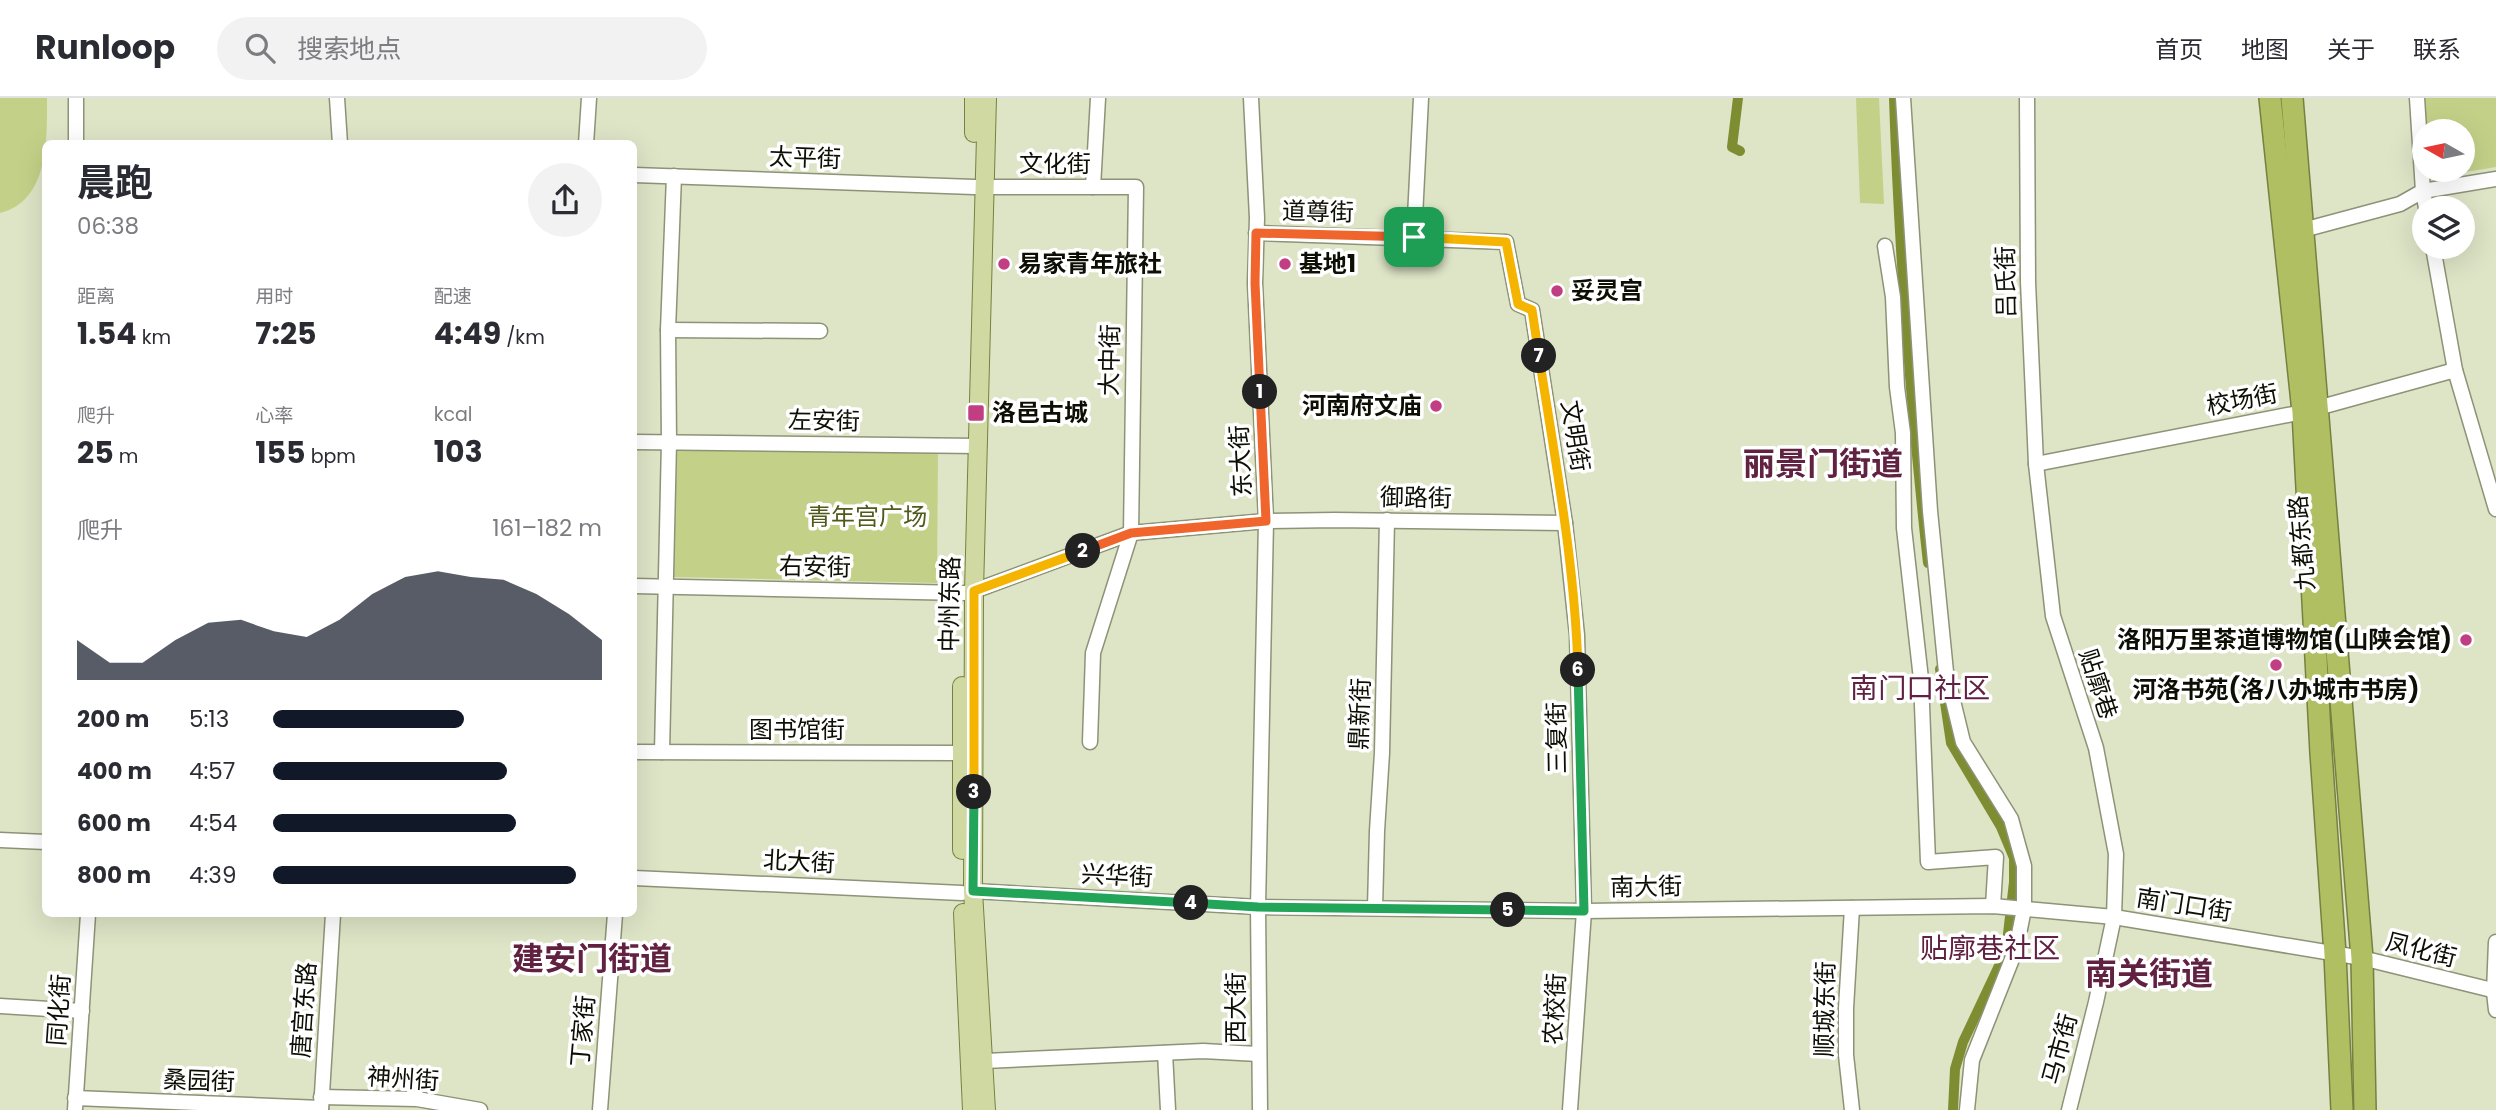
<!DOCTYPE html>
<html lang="zh">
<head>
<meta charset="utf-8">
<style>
  :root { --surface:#fff; --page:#f2f2f3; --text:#2b2b33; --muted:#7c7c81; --line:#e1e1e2; --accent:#111827 }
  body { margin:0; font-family:Poppins,"Noto Sans SC",sans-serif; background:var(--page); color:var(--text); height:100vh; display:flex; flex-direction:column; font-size:26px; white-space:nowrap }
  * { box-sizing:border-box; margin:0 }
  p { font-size:23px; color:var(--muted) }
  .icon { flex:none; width:38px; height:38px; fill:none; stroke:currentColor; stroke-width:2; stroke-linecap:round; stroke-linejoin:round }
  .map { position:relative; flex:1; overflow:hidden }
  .details { position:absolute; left:42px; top:42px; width:595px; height:777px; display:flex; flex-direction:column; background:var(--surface); border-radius:10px; box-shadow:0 7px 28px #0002 }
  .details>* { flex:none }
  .needle { width:46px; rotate:279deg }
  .buttons { position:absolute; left:2412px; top:21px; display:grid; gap:14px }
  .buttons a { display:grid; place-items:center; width:63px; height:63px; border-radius:50%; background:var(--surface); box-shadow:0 7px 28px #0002; font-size:35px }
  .pin { position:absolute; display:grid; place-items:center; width:60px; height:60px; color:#fff; margin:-30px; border-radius:14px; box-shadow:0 4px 10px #0006 }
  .km { position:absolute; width:35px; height:35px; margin:-18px; border-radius:50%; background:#222; color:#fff; font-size:19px; line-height:35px; text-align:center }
  .round { display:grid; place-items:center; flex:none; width:74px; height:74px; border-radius:37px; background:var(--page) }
  .summary { display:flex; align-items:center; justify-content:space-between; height:119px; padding:0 35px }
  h1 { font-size:38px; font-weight:700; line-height:52px }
  .metrics { display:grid; grid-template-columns:repeat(3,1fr); gap:10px; height:119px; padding:7px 35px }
  .metrics div { display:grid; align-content:center }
  .metrics b { font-size:30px; font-weight:700 }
  .metrics small { font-size:19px; font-weight:400 }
  .metrics p { font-size:19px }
  .chart { height:196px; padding:14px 35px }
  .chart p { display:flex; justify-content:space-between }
  .chart svg { width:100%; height:126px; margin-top:7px; fill:var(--accent); opacity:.7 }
  ul { padding:0 35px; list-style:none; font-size:23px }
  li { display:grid; grid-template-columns:112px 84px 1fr; align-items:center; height:52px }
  li i { height:18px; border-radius:9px; background:var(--accent) }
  header { display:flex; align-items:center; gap:42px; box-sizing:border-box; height:98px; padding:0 35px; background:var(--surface); border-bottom:2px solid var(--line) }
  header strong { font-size:33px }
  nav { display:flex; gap:38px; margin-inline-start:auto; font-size:24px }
  .search { width:490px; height:63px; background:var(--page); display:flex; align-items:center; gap:18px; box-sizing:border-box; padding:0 24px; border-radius:38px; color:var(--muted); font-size:26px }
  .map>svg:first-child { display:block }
</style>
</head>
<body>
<header>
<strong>Runloop</strong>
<div class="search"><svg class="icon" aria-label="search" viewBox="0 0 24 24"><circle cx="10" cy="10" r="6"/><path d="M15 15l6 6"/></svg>搜索地点</div>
<nav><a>首页</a><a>地图</a><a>关于</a><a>联系</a></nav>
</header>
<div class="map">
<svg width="2496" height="1012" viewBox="0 0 2496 1012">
  <rect width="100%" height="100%" fill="#dee4c6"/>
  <!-- green -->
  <g fill="#c3d188" fill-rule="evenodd">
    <path d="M 0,0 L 47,0 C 47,38 50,103 0,115 Z"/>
    <polygon points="1856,0 1879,0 1884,106 1860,105"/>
    <path d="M 2423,0 L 2496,0 L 2496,69 L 2423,81 ZM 2424,33 L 2462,33 L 2462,72 L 2424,72 Z"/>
    <polygon points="677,350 938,355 937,485 673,479"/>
  </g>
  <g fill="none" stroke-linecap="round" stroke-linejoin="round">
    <!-- canal -->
    <g stroke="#7f8d32" stroke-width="10">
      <polyline points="1738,0 1732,49 1740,53"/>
      <path d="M 1894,0 C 1899,155 1911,311 1928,465"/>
      <polyline points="1940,571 1951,645 2001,729 2014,760 2014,784 2006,853 1963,944 1955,971 1953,1012"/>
    </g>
    <!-- minor casing -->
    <g stroke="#8d9377" stroke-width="17">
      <g id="minor">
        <polyline points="76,0 76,46"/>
        <polyline points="337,0 340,46"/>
        <polyline points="1251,0 1257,120 1255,185 1266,423 1258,809 1260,1012"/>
        <polyline points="1903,0 1930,413 1946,574 1963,644 2011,721 2024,768 2024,811 2016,851 1972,962 1967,1012"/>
        <polyline points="2027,0 2028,184 2036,366 2053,518 2096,650 2116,756 2114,819 2096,904 2069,1012"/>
        <polyline points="2417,0 2423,93 2426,110"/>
        <polyline points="586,46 589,0"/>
        <polyline points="634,77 974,89 1136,89 1131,435 1093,555 1090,644"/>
        <polyline points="1093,89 1098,0"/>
        <polyline points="2303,132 2400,106 2423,93 2496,81"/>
        <polyline points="1256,135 1506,144 1518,206 1532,212 1565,425 1577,537 1584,813 1570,1012"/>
        <polyline points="1414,139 1421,0"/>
        <polyline points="1885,148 1893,199 1897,289 1903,335 1904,430 1921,581 1928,764 1996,759 1993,808"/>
        <polyline points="2433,149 2455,272 2496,411"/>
        <polyline points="668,232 820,233"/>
        <polyline points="634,344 979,348"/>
        <polyline points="2036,366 2303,314 2455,272"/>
        <polyline points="634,488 964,495 974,493 1131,435 1266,423 1335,422 1565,425"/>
        <polyline points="634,654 961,655"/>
        <polyline points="662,654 669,344 668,232 674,78"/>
        <polyline points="0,742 46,744"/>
        <polyline points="634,780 962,795"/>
        <polyline points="973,793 1258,809 1584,813 1993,808 2114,819 2362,860 2496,893"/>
        <polyline points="1375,810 1377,733 1382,655 1387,422"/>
        <polyline points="1852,810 1846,910 1846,957 1852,1012"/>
        <polyline points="2496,844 2494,894 2496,912"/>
        <polyline points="0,908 82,913"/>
        <polyline points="1165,955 1168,1012"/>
        <polyline points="985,963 1203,953 1258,956"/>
        <polyline points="321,999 417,1001 480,1012"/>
        <polyline points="75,1000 321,1010"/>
        <polyline points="75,1012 88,816"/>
        <polyline points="321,1012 333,816"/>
        <polyline points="600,1012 615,816"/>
      </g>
    </g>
    <!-- major casing -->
    <g stroke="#768141" stroke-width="20">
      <g id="major">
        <polyline points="974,35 974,0"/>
        <polyline points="962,752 962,588"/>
        <polyline points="963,815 972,1012"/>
        <polyline points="986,1012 973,793 974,493 987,0"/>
      </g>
    </g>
    <!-- highway casing -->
    <g stroke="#768141" stroke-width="24">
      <g id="highway">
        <polyline points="2270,0 2303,314 2321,655 2335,856 2342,1012"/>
        <polyline points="2292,0 2362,860 2365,1012"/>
      </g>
    </g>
    <!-- minor -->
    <use href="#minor" stroke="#fff" stroke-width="14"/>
    <!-- major -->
    <use href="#major" stroke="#cfd9a1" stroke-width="18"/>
    <!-- highway -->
    <use href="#highway" stroke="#afbf62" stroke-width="21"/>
  </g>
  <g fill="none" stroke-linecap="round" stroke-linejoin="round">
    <!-- split-1 casing -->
    <g stroke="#fff" stroke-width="14">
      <polyline id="split-1" points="1260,294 1255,185 1256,135 1414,139"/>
    </g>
    <!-- split-2 casing -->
    <g stroke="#fff" stroke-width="14">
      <polyline id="split-2" points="1083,453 1131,435 1266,423 1260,294"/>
    </g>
    <!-- split-3 casing -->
    <g stroke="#fff" stroke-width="14">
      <polyline id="split-3" points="974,694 974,493 1083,453"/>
    </g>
    <!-- split-4 casing -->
    <g stroke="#fff" stroke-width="14">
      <polyline id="split-4" points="974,694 973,793 1191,805"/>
    </g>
    <!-- split-5 casing -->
    <g stroke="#fff" stroke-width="14">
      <polyline id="split-5" points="1191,805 1258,809 1508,812"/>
    </g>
    <!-- split-6 casing -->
    <g stroke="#fff" stroke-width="14">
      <polyline id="split-6" points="1508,812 1584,813 1578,572"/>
    </g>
    <!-- split-7 casing -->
    <g stroke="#fff" stroke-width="14">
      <path id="split-7" d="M 1539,258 C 1555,362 1575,466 1578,572"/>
    </g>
    <!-- split-8 casing -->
    <g stroke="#fff" stroke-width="14">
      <polyline id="split-8" points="1414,139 1506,144 1518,206 1532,212 1539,258"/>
    </g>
    <!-- split-1 -->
    <use href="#split-1" stroke="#f0652b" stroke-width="9"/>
    <!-- split-2 -->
    <use href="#split-2" stroke="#f0652b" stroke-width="9"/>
    <!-- split-3 -->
    <use href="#split-3" stroke="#f5b400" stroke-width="9"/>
    <!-- split-4 -->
    <use href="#split-4" stroke="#22a559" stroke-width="9"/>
    <!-- split-5 -->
    <use href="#split-5" stroke="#22a559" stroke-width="9"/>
    <!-- split-6 -->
    <use href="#split-6" stroke="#22a559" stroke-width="9"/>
    <!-- split-7 -->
    <use href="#split-7" stroke="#f5b400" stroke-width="9"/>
    <!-- split-8 -->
    <use href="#split-8" stroke="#f5b400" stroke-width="9"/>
  </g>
  <!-- markers -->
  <g fill="#c23e83" stroke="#fff" stroke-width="2.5">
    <circle cx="1004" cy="166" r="7"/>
    <circle cx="1285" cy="166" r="7"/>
    <circle cx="1557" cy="193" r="7"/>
    <circle cx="1436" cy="308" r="7"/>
    <rect x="967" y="306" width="18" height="18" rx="3.5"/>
    <circle cx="2466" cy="542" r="7"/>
    <circle cx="2276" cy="567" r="7"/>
  </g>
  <g text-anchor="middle" stroke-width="7" stroke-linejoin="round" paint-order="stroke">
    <!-- street labels -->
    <g font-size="24" fill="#0d0f05" stroke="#fff">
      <text transform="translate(805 60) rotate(2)" y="8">太平街</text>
      <text x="1055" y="74">文化街</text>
      <text transform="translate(1318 114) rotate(1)" y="8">道尊街</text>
      <text transform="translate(2006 184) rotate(-91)" y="8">吕氏街</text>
      <text transform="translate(1110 262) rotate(-89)" y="8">大中街</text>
      <text transform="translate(2242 302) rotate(-11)" y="8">校场街</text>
      <text transform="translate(824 323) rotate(1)" y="8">左安街</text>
      <text transform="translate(1575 338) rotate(81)" y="8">文明街</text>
      <text transform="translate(1241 363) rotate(-93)" y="8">东大街</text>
      <text transform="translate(1416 400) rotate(1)" y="8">御路街</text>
      <text transform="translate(2302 445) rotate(-95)" y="8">九都东路</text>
      <text transform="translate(815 469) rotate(1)" y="8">右安街</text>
      <text transform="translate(950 506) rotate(-89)" y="8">中州东路</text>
      <text transform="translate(2098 586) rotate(72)" y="8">贴廓巷</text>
      <text transform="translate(1360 616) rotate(-88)" y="8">鼎新街</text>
      <text x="797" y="640">图书馆街</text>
      <text transform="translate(1557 640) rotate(-91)" y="8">三复街</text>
      <text transform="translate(799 764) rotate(3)" y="8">北大街</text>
      <text transform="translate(1117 778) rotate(3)" y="8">兴华街</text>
      <text transform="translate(1646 789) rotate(-1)" y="8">南大街</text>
      <text transform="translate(2184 807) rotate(9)" y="8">南门口街</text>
      <text transform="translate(2421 852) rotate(14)" y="8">凤化街</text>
      <text transform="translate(1236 910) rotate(-90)" y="8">西大街</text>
      <text transform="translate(1555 911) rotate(-87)" y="8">农校街</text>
      <text transform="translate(1825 911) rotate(-89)" y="8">顺城东街</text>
      <text transform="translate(59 912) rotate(-86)" y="8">同化街</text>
      <text transform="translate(304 912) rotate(-86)" y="8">唐宫东路</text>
      <text transform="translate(583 933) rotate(-85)" y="8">丁家街</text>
      <text transform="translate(2060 951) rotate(-75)" y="8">马市街</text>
      <text transform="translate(403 981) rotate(4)" y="8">神州街</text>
      <text transform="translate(199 983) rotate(2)" y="8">桑园街</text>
    </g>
    <!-- poi labels -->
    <g font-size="24" font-weight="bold" fill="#0d0f05" stroke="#fff" text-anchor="start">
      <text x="1018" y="174">易家青年旅社</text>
      <text x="1299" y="174">基地1</text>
      <text x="1571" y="201">妥灵宫</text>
      <text x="1422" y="316" text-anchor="end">河南府文庙</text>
      <text x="992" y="323">洛邑古城</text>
      <text x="2452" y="550" text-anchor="end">洛阳万里茶道博物馆(山陕会馆)</text>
      <text x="2276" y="600" text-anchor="middle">河洛书苑(洛八办城市书房)</text>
    </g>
    <!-- park labels -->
    <g font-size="24" fill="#515a1a" stroke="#fff">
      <text x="867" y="427">青年宫广场</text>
    </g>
    <!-- quarter labels -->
    <g font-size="28" fill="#612141" stroke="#fff">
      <text x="1920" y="600">南门口社区</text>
      <text x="1990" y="860">贴廓巷社区</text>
    </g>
    <!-- district labels -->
    <g font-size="32" font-weight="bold" fill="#612141" stroke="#fff">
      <text x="1823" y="377">丽景门街道</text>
      <text x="592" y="872">建安门街道</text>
      <text x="2149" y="887">南关街道</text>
    </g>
  </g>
</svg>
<div class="buttons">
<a><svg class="needle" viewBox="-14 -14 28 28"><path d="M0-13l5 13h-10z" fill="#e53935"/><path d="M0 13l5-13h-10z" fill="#7c7c81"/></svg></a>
<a><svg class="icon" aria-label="layers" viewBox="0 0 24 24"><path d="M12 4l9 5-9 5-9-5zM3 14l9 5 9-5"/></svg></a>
</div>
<div class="pin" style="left:1414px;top:139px;background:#1e9e55"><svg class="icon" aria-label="arrive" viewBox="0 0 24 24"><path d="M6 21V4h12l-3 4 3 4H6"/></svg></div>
<b class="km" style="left:1260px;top:294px">1</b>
<b class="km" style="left:1083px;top:453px">2</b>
<b class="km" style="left:974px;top:694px">3</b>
<b class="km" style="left:1191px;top:805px">4</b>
<b class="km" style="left:1508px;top:812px">5</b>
<b class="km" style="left:1578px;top:572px">6</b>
<b class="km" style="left:1539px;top:258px">7</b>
<section class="details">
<div class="summary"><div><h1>晨跑</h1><p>06:38</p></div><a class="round"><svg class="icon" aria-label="share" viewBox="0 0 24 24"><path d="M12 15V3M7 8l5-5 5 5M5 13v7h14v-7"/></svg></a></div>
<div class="metrics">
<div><p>距离</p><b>1.54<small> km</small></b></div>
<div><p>用时</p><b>7:25</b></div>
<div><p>配速</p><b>4:49<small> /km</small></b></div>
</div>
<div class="metrics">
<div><p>爬升</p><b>25<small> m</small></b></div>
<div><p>心率</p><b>155<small> bpm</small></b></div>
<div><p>kcal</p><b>103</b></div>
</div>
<div class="chart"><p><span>爬升</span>161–182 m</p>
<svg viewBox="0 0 160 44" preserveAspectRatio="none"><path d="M0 44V30L10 38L20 38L30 30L40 24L50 23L60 27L70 29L80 23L90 14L100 8L110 6L120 8L130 9L140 14L150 21L160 30V44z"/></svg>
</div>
<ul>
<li><b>200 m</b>5:13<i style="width:58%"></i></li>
<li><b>400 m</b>4:57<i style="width:71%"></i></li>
<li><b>600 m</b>4:54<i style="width:74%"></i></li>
<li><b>800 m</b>4:39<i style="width:92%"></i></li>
</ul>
</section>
</div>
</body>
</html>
